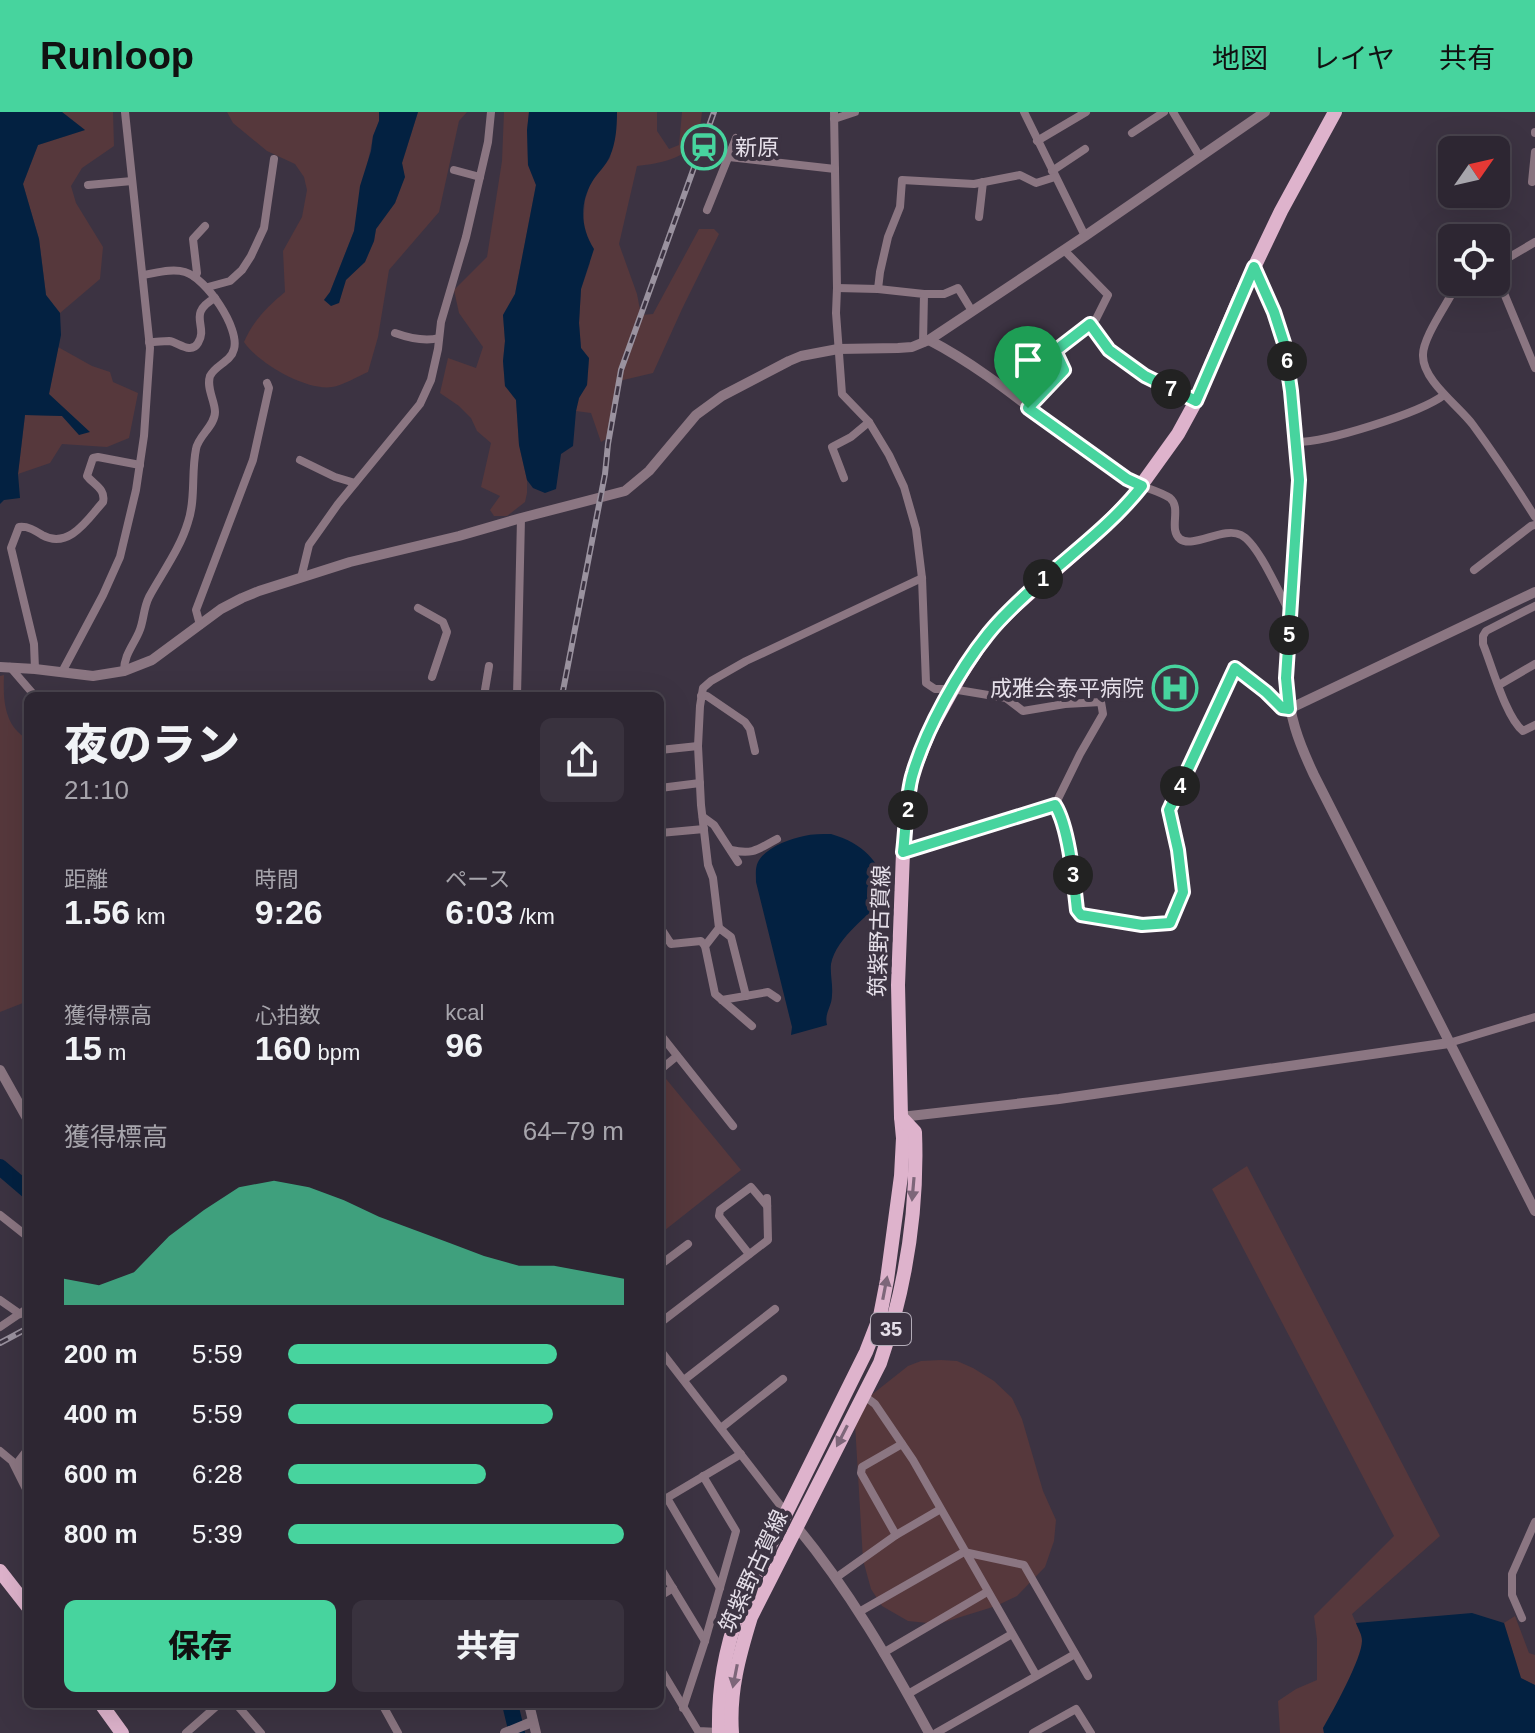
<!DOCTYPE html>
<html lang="ja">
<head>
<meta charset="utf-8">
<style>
  :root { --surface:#2d2632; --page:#39323e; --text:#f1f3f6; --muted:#a7a5ac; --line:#48434d; --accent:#47d49e }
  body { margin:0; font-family:Arial,"Noto Sans JP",sans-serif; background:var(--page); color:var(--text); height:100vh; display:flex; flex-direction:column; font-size:30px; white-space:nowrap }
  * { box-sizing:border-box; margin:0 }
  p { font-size:26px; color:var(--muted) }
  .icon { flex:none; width:44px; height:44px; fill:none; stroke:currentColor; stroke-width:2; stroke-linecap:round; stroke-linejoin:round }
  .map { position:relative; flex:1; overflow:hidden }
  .details { position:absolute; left:24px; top:580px; width:640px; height:1016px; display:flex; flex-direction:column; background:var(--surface); border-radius:12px; box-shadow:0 8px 32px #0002,0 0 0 2px var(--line) }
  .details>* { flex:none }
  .needle { width:52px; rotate:56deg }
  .tools { position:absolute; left:1438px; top:24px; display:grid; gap:16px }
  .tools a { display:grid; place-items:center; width:72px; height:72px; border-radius:12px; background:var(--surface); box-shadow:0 8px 32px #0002,0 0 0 2px var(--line); font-size:40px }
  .pin { position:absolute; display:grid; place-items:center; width:68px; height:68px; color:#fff; margin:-82px -34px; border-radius:50% 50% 50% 0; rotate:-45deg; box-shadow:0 0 8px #0007 }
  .pin .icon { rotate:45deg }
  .km { position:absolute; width:40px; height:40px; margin:-20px; border-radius:50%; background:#222; color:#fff; font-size:22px; line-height:40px; text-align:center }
  .round { display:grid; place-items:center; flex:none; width:84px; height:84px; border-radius:12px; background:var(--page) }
  .overview { display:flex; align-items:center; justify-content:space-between; height:136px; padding:0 40px }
  h1 { font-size:44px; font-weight:800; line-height:60px }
  .stats { display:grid; grid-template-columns:repeat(3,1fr); gap:12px; height:136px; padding:8px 40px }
  .stats div { display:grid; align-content:center }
  .stats b { font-size:34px; font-weight:800 }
  .stats small { font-size:22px; font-weight:400 }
  .stats p { font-size:22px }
  .chart { height:224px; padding:16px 40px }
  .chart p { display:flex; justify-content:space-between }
  .chart svg { width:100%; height:144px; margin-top:8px; fill:var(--accent); opacity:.7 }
  .action { display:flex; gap:16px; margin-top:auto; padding:16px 40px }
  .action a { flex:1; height:92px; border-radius:12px; background:var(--accent); color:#111; font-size:32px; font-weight:800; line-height:92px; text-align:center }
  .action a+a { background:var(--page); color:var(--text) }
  ul { padding:0 40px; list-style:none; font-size:26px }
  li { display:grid; grid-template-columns:128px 96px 1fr; align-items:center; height:60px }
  li i { height:20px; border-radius:10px; background:var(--accent) }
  header { display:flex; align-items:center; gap:48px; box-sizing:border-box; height:112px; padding:0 40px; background:var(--accent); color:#111 }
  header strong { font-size:38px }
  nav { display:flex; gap:44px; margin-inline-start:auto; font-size:28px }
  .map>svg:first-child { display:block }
</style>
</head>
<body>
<header>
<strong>Runloop</strong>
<nav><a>地図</a><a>レイヤ</a><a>共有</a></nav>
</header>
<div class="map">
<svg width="1535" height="1621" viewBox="0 0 1535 1621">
  <rect width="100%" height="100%" fill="#3c3342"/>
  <!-- green -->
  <g fill="#56383c">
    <polygon points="62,0 113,0 114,34 82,56 71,74 76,91 103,135 100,167 60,201 46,183 39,127 23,72 38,33 85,18"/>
    <path d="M 227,0 L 379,0 L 379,9 L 373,24 L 354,119 L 330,180 L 324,188 L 339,191 L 345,168 L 365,150 L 374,129 L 376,117 L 395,91 L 404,65 L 402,51 L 418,0 L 467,0 L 459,9 L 439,100 L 389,158 L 378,225 L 368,260 C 358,264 342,274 332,275 C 306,279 258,251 244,230 C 253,209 268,194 285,180 L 283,139 L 302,105 L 307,78 L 304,65 L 295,52 L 267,39 L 233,11 Z"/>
    <polygon points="504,0 529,0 527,18 528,53 536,73 515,182 503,203 505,229 503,249 505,274 516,288 519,333 527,368 527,381 525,390 507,404 494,404 490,398 500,384 481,375 491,331 477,319 471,306 459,294 440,281 448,246 476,256 483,235 459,201 454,178 487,145 502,49"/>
    <path d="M 617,0 L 657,0 L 657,19 L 669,37 L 679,33 L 682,0 L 702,0 C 701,8 700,17 697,25 C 690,47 656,52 637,54 L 619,132 L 637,182 L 641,203 L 653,202 L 699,117 L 714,117 L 719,122 L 682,197 L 653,261 L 619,269 L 608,326 L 601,330 L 591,301 L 576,299 L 579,286 L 587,273 L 589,247 L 581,236 L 579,211 L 581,177 L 590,151 L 583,112 L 585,88 L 590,72 L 610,46 Z"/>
    <polygon points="58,235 92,254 110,260 113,270 138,281 129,326 107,335 62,332 50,351 18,362 25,303 62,304 79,323 49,282"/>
    <path d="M 4,563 C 3,587 4,615 28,627 L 28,889 L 0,900 L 0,564 Z"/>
    <polygon points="662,962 741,1058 660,1122 660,964"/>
    <path d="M 1247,1054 L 1440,1424 L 1352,1502 C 1355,1510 1361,1519 1362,1526 C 1364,1544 1333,1599 1323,1616 L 1324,1621 L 1280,1621 L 1278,1589 L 1296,1577 L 1317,1568 L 1317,1527 L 1314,1504 L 1394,1424 L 1212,1077 Z"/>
    <polygon points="941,1248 957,1249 973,1256 994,1269 1012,1286 1022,1307 1043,1379 1056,1408 1054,1429 1045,1455 1017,1484 996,1494 938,1512 908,1509 882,1494 871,1477 863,1448 855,1312 860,1292 908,1254 921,1249"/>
    <polygon points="1515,1504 1529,1541 1535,1543 1535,1573 1521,1567 1506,1518 1504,1511"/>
  </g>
  <!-- water -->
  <g fill="#032141">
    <polygon points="0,0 62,0 85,18 38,33 23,72 39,127 46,183 60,201 61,223 49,282 90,320 79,323 62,304 25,303 18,362 20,386 4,388 0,392"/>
    <polygon points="379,0 418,0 402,51 405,65 395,91 376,117 374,129 365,150 346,168 339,191 331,194 324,188 330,180 354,119 360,74 371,39 373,24 379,9"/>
    <path d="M 529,0 L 617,0 C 617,14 616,31 610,44 C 606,54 597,61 592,70 C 579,92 581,117 594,137 L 581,177 L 579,211 L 581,236 L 589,246 L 587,273 L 579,286 L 576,299 L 573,334 L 561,342 L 556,377 L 545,381 L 533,376 L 527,368 L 519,333 L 516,288 L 505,274 L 503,249 L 505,229 L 503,203 L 515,182 L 536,73 L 528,53 L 527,18 Z"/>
    <path d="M 831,722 C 865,732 876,748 891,778 L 891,782 C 872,800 836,825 831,852 C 830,862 833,873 832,883 C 832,895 824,901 827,913 L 791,923 L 792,915 L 756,770 C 756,763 755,756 758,750 C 765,736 789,727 804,724 C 812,722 822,722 831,722 Z"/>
    <path d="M 1472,1501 L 1504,1511 L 1521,1566 L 1535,1573 L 1535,1621 L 1324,1621 L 1323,1616 C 1333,1599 1362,1546 1362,1529 C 1362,1522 1358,1517 1356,1511 Z"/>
  </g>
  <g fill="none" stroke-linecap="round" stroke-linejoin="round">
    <!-- river -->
    <g stroke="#032141" stroke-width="16">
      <polyline points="0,1055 28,1079"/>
      <polyline points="510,1592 517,1621"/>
    </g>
    <!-- minor -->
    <g stroke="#8b7682" stroke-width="8">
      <polyline points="834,0 837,176 836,201 842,282 869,310 889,343 904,375 916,417 922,466 926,571 935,577 952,577 1006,586 1023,599 1065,592 1101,590 1103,602 1080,642 1055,693 903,740"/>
      <polyline points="1024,0 1085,124"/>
      <polyline points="1173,0 1200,45"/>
      <polyline points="834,7 855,0"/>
      <polyline points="1535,20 1535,21"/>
      <polyline points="1132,21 1164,0"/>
      <polyline points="1037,29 1086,0"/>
      <polyline points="729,45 835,57"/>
      <polyline points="454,58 480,65"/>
      <polyline points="1052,59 1085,37"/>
      <polyline points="1532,70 1535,40"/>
      <polyline points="88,73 132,69"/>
      <polyline points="707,98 736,26"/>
      <polyline points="979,105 983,70"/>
      <polyline points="1496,153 1535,130"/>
      <polyline points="1496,162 1535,256"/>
      <polyline points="195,165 197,161 193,127 205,114"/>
      <path d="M 1468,170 L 1455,178 L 1451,183 C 1443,198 1422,228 1423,244 C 1423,269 1459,294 1473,313 C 1495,343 1515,373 1535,405"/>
      <polyline points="208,175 230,169 242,158 251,144 264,116 274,47"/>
      <polyline points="837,176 878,177 880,160 888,125 900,95 902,68 974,72 1020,63 1036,71 1055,65"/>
      <polyline points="878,177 924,182 923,231"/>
      <polyline points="924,182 944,182 958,176 972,199"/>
      <polyline points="1090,212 1109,238 1145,264 1196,289"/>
      <path d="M 395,221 C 409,226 424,230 439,226"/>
      <path d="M 149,230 C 156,230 163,229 169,229 C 178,230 191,243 198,231 C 209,214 186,202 215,186"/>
      <polyline points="1028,296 1064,258 1055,239 1096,207 1108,183 1064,138"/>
      <path d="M 1295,330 C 1325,331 1420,301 1444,283"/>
      <polyline points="300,348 335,365 355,371"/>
      <polyline points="844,366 832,335 851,325 869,310"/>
      <path d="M 1142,374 C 1150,377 1163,381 1170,386 C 1182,396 1168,417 1180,427 C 1193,437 1224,414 1241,423 C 1258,431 1280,483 1290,501"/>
      <polyline points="1474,458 1531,414 1535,413"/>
      <polyline points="301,466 309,433 338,392 420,292 431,268 438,237 441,210 466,125 488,30 491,0"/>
      <path d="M 1535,494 L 1486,519 L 1483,524 L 1483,532 C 1492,554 1506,606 1523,619 L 1535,613"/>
      <polyline points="418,496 443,510 447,520 432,565"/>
      <polyline points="200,513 196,498 253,348 269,276 267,271"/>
      <polyline points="10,555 35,584"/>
      <path d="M 35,557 L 34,532 L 11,436 L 19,415 C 28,414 34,418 42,423 C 69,438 88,407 103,390 C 106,377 94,373 87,364 L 93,346 L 98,345 L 140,353"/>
      <path d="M 124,559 C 124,543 133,534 139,520 C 144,509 143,497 149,485 C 162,461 180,437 188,410 C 196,387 191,361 196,337 C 198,324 215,314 215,300 C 215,289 206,276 210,264 C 215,253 231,250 234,237 C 240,216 206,166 185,160 C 172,156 156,161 143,163"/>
      <polyline points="62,560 103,483 120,445 136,378 144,324 150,236 125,0"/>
      <polyline points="1499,573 1535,552"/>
      <polyline points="484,584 489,554"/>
      <polyline points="517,584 521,406"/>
      <polyline points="701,584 707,584 745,610 750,617 755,639"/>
      <polyline points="660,638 698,634"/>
      <polyline points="660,676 700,671"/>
      <path d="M 1055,693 C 1069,715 1074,771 1077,798 L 1081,803 L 1142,813 L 1170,811 L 1183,780 L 1182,758 L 1169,698 L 1235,556 L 1266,580 L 1282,596 L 1289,597"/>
      <polyline points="703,705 714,713 738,750"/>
      <polyline points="660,721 704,717"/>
      <path d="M 731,738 C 754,743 758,737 777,727"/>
      <polyline points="660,815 671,832 701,829 705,834"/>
      <polyline points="719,816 731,825 746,884"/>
      <polyline points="722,888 768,880 777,886"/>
      <polyline points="752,914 715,882 705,834 719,816 713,766 708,753 701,693 698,634 700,594 703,576 711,569 746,549 922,466"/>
      <polyline points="660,922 733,1014"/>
      <polyline points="1449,931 1535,905"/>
      <polyline points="660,958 677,944"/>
      <polyline points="0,1103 28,1125"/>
      <polyline points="749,1142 719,1104 720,1098 751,1075 767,1094"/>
      <polyline points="660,1153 688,1132"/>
      <polyline points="0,1188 20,1202"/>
      <polyline points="660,1211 768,1128 767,1086"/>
      <polyline points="0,1215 28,1196"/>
      <polyline points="660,1238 787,1402"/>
      <polyline points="684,1268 775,1197"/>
      <polyline points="863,1283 875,1292 913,1348 1036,1563"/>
      <polyline points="721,1316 783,1267"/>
      <polyline points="0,1339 12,1349 28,1381"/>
      <polyline points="20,1359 18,1350 28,1337"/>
      <polyline points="667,1386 720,1476"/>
      <polyline points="660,1390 741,1342"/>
      <polyline points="896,1423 861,1361 862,1355 902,1332"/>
      <polyline points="660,1455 705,1529"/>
      <polyline points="837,1465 896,1423 939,1398"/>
      <polyline points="660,1484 673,1476"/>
      <polyline points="859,1500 964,1440 1024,1453 1088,1564"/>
      <polyline points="1522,1506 1512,1483 1512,1462 1535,1410"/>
      <polyline points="883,1541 987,1480"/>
      <polyline points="660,1556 698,1619 719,1620"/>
      <polyline points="908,1582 1012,1522"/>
      <polyline points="236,1592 261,1621"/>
      <polyline points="382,1592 398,1621"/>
      <polyline points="683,1596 705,1529 736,1419 703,1364"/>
      <polyline points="186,1621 219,1592"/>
      <polyline points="936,1621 1075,1542"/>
      <polyline points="1033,1621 1076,1597 1091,1621"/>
    </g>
    <!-- tertiary -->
    <g stroke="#8b7682" stroke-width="10">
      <path d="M 1254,155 L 1274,200 L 1284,231 L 1291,279 L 1299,368 L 1286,566 C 1290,606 1297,627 1314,663 L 1535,1099"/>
      <path d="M 929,228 C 987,258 1037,303 1090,341 C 1107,352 1123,365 1142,374"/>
      <polyline points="0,555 35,557 93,564 124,559 152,548 221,497 242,486 259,479 350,450 459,424 521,406 625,379 649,359 696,303 722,284 789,249 801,244 838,237 898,236 912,235 929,228 1085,124 1265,0"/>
      <polyline points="1289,597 1535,480"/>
      <polyline points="0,958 28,1008"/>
      <polyline points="901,1005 1059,987 1449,931"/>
      <path d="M 797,1415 C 849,1478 890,1549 929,1621"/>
      <polyline points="529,1592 536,1621"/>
      <polyline points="505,1621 532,1610"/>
    </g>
    <!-- primary -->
    <g stroke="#deb3cc" stroke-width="14">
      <polyline points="0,1459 28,1495"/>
      <polyline points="101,1592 122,1621"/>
      <path d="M 719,1621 C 718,1573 725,1540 740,1494 L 866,1240 L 880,1204 L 887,1168 L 901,1064 L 903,1026 L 901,1005 L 898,873 L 903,740 L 912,663 L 930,618 L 960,564 L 988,521 L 1013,496 L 1090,428 L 1132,386 L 1178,322 L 1196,289 L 1238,189 L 1281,99 L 1335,0"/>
      <path d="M 732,1621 C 729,1580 739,1544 751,1505 L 880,1251 C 905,1178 918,1098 915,1020 L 901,1005"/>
    </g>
    <!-- rail casing -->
    <g stroke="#9a929f" stroke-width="6">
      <g id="rail">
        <polyline points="562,584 605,362 608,332 621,258 714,0"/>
        <polyline points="0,1231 28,1216"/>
      </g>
    </g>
    <!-- rail -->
    <use href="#rail" stroke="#3c3342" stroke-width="3" stroke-dasharray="9" stroke-linecap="butt"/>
  </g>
  <!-- one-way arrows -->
  <defs><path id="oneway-solid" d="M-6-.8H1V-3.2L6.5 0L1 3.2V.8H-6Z" transform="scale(2)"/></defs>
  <g fill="#7d6679">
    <use href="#oneway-solid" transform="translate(913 1077) rotate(95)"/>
    <use href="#oneway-solid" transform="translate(885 1176) rotate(-79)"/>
    <use href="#oneway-solid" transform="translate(842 1324) rotate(117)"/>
    <use href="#oneway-solid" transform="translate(735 1564) rotate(101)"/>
  </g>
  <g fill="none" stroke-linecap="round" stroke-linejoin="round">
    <!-- route casing -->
    <g stroke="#fff" stroke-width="16">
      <path id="route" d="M 1254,155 L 1274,200 L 1284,231 L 1291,279 L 1299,368 L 1286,566 L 1289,597 L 1282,596 L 1266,580 L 1235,556 L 1169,698 L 1178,738 L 1183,780 L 1170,811 L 1142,813 L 1081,803 L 1077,798 C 1074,771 1069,715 1055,693 L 903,740 C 906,717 906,682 913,661 C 926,617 959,558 988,522 C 1003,503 1022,486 1040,470 C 1075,439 1113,411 1142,374 L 1127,367 L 1028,296 L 1064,258 L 1055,239 L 1090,212 L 1109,238 L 1145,264 L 1196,289 Z"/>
    </g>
    <!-- route -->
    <use href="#route" stroke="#47d49e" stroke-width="10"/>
  </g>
  <!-- icons -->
  <defs>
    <g id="station-ring" transform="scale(2.3)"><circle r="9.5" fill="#3c3342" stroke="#47d49e" stroke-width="1.5"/><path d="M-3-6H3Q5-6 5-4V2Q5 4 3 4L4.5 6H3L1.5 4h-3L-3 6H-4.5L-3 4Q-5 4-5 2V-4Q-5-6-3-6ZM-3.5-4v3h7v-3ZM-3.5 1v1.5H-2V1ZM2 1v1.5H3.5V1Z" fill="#47d49e"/></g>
    <g id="hospital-ring" transform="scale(2.3)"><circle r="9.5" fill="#3c3342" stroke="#47d49e" stroke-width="1.5"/><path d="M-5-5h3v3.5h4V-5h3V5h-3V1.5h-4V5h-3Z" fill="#47d49e"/></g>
  </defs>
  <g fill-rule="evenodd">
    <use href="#station-ring" x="704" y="35"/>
    <use href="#hospital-ring" x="1175" y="576"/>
  </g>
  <g text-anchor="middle" stroke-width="8" stroke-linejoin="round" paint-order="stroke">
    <!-- shield labels -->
    <rect fill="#3c3342" stroke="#b2abb7" stroke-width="2" x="871" y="1201" width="40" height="32" rx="6"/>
    <g font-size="20" font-weight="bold" fill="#e5dfe9">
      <text x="891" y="1224">35</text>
    </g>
    <!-- poi labels -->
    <g font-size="22" fill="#e5dfe9" stroke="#3c3342" text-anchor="start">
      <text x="735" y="43">新原</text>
      <text x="1144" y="584" text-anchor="end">成雅会泰平病院</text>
    </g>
    <!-- street labels -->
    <g font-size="22" fill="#e5dfe9" stroke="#3c3342">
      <text transform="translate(879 819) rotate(-88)" y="8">筑紫野古賀線</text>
      <text transform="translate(753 1459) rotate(-65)" y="8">筑紫野古賀線</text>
    </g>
  </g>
</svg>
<div class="tools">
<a><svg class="needle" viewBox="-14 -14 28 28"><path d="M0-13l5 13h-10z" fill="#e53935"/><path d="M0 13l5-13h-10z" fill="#a7a5ac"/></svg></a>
<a><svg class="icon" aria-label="locate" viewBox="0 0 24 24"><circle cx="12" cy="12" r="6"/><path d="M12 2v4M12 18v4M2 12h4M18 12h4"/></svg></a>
</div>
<div class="pin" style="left:1028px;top:296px;background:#1e9e55"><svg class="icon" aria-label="arrive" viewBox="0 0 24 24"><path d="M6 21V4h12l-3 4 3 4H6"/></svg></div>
<b class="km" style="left:1043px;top:467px">1</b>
<b class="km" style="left:908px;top:698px">2</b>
<b class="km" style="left:1073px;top:763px">3</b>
<b class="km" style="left:1180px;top:674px">4</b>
<b class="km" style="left:1289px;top:523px">5</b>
<b class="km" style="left:1287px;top:249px">6</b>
<b class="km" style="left:1171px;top:277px">7</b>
<section class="details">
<div class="overview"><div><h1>夜のラン</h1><p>21:10</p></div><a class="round"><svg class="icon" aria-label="share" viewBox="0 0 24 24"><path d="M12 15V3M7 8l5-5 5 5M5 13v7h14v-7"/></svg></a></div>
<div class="stats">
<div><p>距離</p><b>1.56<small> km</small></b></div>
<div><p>時間</p><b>9:26</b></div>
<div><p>ペース</p><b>6:03<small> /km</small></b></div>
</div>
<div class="stats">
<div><p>獲得標高</p><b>15<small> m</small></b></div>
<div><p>心拍数</p><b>160<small> bpm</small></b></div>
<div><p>kcal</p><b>96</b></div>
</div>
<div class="chart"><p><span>獲得標高</span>64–79 m</p>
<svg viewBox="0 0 160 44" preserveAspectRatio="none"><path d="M0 44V36L10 38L20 34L30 23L40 15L50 8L60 6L70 8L80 12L90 17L100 21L110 25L120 29L130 32L140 32L150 34L160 36V44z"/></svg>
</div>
<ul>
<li><b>200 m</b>5:59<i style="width:80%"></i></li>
<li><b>400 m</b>5:59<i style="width:79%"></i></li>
<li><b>600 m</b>6:28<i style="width:59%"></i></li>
<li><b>800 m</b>5:39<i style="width:100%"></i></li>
</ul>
<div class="action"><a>保存</a><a>共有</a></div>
</section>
</div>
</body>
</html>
